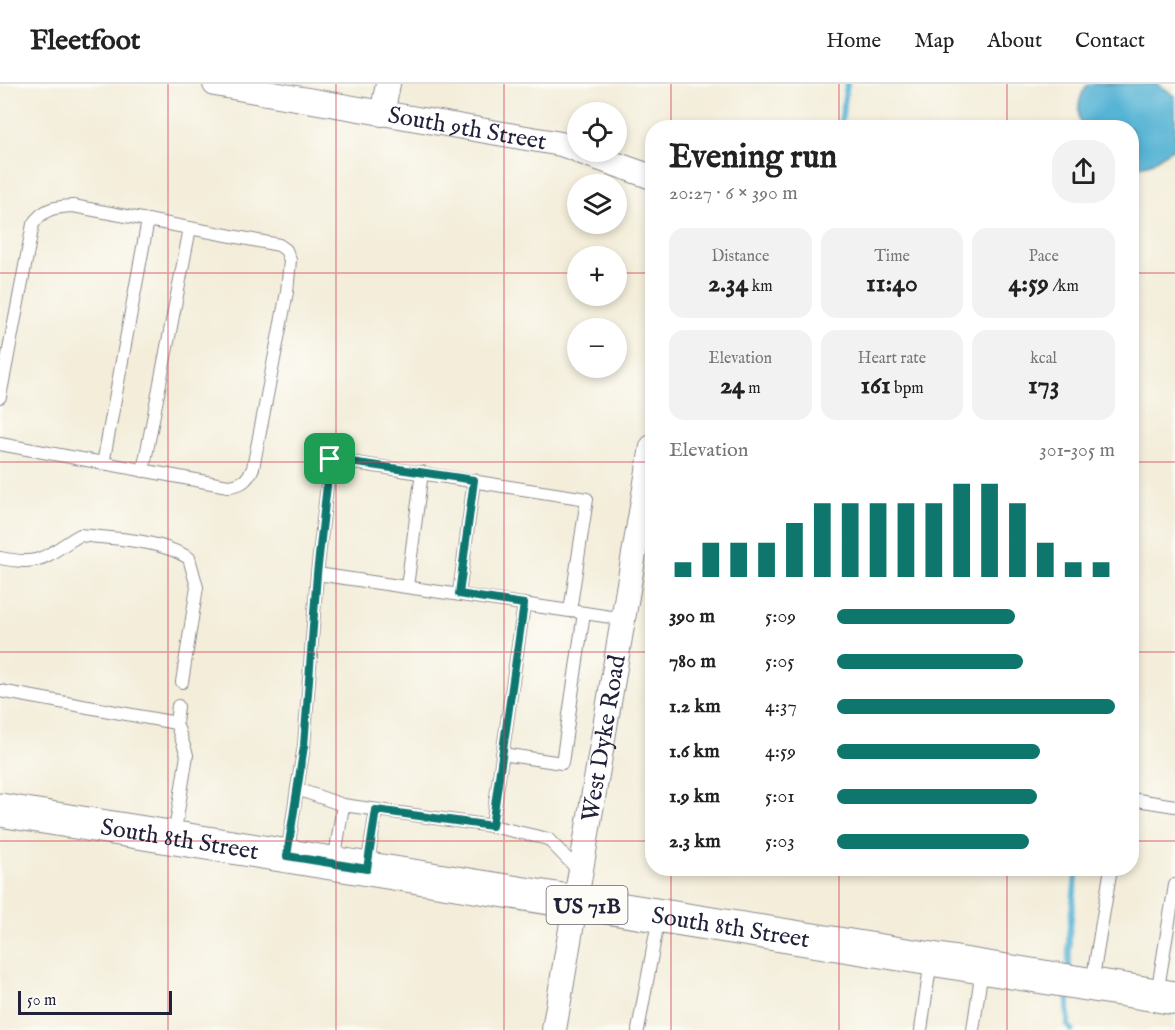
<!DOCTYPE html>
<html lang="en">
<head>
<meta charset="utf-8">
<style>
  :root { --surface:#fff; --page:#f2f2f2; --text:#222; --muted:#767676; --line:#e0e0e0; --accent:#0f766e }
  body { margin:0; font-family:"IM FELL English",serif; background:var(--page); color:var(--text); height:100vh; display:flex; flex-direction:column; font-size:22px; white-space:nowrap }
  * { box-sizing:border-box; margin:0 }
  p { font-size:20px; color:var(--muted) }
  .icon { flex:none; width:33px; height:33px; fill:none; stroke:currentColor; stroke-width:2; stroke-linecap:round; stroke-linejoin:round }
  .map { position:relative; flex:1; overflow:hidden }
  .drawer { position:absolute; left:645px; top:36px; width:494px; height:756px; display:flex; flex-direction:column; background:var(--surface); border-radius:24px; box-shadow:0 3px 9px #0003 }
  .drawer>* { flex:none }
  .fabs { position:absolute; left:567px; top:18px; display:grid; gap:12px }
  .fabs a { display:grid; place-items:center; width:60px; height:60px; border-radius:50%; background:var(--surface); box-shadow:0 3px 9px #0003; font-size:30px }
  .scale { position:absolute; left:18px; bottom:15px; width:154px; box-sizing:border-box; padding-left:6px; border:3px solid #22223b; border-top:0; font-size:16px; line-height:21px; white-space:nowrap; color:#22223b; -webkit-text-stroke:4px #fdfcf7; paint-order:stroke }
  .pin { position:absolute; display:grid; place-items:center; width:51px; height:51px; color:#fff; margin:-26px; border-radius:12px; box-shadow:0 3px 9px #0006 }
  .round { display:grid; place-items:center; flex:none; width:63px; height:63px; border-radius:24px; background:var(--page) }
  .overview { display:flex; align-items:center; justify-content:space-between; height:102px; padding:0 24px }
  h1 { font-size:33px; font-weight:700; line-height:45px }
  .stats { display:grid; grid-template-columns:repeat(3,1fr); gap:9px; height:102px; padding:6px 24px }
  .stats div { display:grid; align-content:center; border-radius:15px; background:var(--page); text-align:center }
  .stats b { font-size:26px; font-weight:700 }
  .stats small { font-size:16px; font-weight:400 }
  .stats p { font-size:16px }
  .chart { height:168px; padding:12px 24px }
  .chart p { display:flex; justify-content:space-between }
  .chart svg { width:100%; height:108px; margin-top:6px; stroke:var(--accent); stroke-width:6 }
  ul { padding:0 24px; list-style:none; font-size:20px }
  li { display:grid; grid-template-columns:96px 72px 1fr; align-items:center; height:45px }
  li i { height:15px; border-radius:8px; background:var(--accent) }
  header { display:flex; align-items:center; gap:36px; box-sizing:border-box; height:84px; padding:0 30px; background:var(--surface); border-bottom:2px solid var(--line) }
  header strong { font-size:28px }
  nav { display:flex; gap:33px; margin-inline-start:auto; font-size:21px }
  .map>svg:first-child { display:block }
</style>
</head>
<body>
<header>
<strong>Fleetfoot</strong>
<nav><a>Home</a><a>Map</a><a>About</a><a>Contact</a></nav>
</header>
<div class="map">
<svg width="1175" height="946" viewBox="0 0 1175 946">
  <rect width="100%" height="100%" fill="#fdfcf7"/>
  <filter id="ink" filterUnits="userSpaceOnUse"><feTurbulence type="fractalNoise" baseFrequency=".0167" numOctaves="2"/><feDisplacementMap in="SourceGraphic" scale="12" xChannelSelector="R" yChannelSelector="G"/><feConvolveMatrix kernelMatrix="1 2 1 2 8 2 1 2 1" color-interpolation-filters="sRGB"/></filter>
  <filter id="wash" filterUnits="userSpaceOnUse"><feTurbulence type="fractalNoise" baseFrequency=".008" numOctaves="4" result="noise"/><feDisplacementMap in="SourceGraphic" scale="24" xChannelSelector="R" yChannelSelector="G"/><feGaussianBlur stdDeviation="1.35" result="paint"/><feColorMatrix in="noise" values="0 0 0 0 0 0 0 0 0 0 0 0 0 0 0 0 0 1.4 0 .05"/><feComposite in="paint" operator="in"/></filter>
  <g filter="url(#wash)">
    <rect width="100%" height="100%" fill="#f3edd9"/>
    <!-- water -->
    <path fill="#56b4d4" stroke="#3c6b88" stroke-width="1.5" d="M 1088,0 L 1158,0 L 1175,12 L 1175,63 L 1151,79 L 1131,84 L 1131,44 L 1082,43 C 1076,29 1078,13 1088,0 Z"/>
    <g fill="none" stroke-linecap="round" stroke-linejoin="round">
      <!-- stream -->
      <g stroke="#56b4d4" stroke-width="6">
        <polyline points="840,44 847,0"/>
        <polyline points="1069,886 1069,851 1077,784"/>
        <polyline points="1068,908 1068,941 1072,946"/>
      </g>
    </g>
  </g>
  <g filter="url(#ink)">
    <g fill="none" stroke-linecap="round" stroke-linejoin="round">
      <!-- lane casing -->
      <g stroke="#8a888a" stroke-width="14">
        <g id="lane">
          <path d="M 0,313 L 33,140 C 44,124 55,123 73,122 L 279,161 L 286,166 L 290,176 L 287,208 L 253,384 C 247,397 241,401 228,402 L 0,360"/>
          <polyline points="103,380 148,136"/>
          <polyline points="143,387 190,144"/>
          <path d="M 0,474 C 44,483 45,471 80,451 C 116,455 157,455 189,474 L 197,503 L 182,598"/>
          <polyline points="407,503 422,388"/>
          <polyline points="459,510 474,396"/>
          <polyline points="578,528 624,535"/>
          <polyline points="0,607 176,639 187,671 174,753"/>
          <polyline points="176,639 178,622"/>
          <polyline points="502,670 562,679 584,529"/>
          <polyline points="297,705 304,662 317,490 330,375 587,415 570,527 317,490"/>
          <polyline points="1131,715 1175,722"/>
          <polyline points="492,742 524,520"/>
          <polyline points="287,772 297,705 343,721 492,742 548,755 580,788"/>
          <polyline points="334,779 343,721"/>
          <polyline points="367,784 376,726"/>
          <polyline points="1092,899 1111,784"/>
          <polyline points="1157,910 1175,801"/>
          <polyline points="638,946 659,832"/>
          <polyline points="921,946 931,876"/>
          <polyline points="973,946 982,885"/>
        </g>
      </g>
      <!-- street casing -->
      <g stroke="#8a888a" stroke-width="26">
        <g id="street">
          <path id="s1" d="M 215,0 L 561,60 L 578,66"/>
          <polyline points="382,30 388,0"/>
          <polyline points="581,68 652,93"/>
          <path id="s2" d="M 554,946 L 652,363"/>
        </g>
      </g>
      <!-- primary casing -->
      <g stroke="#8a888a" stroke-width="35">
        <g id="primary">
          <path id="s3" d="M 0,726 L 1175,914"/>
        </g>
      </g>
      <!-- lane -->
      <use href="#lane" stroke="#fff" stroke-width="12"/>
      <!-- street -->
      <use href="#street" stroke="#fff" stroke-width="24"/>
      <!-- primary -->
      <use href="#primary" stroke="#fff" stroke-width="33"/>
    </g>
  </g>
  <g fill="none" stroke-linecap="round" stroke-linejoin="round" filter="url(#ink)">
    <!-- route casing -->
    <g stroke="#fff" stroke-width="12">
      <polygon id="route" points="330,375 474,396 459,510 524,520 492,742 376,726 367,785 287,772 304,662 317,490"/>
    </g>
    <!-- route -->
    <use href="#route" stroke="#0f766e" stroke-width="8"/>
  </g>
  <!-- grid -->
  <path fill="none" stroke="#d1495b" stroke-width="1.5" stroke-opacity="0.55" d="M 168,0 L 168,946M 336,0 L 336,946M 504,0 L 504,946M 671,0 L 671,44M 839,0 L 839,44M 1007,0 L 1007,44M 0,189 L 578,189M 616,189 L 652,189M 1131,189 L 1175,189M 0,378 L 652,378M 1131,378 L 1175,378M 0,568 L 652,568M 1131,568 L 1175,568M 0,757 L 652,757M 1131,757 L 1175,757M 671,784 L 671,946M 839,784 L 839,946M 1007,784 L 1007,946"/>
  <g text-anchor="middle" stroke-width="6" stroke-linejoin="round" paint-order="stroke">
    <!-- shield labels -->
    <rect fill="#fdfcf7" stroke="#646373" stroke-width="1.5" x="546.5" y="802" width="81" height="38" rx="4.5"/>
    <g font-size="22" font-weight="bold" fill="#22223b">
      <text x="587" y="829">US 71B</text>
    </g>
    <!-- street labels -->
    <g font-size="24" fill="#22223b" stroke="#fdfcf7">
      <text dy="8" stroke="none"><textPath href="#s1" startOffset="256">South 9th Street</textPath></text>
      <text dy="8" stroke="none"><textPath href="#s2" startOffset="296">West Dyke Road</textPath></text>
      <text dy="8" stroke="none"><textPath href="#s3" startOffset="182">South 8th Street</textPath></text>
      <text dy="8" stroke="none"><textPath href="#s3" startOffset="740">South 8th Street</textPath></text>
    </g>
  </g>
</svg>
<div class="fabs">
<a><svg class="icon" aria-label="locate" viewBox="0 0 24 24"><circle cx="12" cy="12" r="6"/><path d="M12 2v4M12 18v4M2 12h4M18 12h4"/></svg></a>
<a><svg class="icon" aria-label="layers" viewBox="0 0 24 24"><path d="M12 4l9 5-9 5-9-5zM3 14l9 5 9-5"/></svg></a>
<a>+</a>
<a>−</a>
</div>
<div class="scale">50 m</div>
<div class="pin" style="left:330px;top:375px;background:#1e9e55"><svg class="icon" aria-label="arrive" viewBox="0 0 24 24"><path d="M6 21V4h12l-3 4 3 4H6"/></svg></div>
<section class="drawer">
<div class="overview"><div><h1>Evening run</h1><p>20:27 · 6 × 390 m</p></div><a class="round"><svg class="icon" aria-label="share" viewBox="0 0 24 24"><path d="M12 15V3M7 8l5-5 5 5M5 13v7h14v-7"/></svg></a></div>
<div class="stats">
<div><p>Distance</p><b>2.34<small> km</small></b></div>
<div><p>Time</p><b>11:40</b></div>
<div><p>Pace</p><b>4:59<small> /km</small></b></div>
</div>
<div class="stats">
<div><p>Elevation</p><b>24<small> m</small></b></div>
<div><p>Heart rate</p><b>161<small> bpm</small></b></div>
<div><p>kcal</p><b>173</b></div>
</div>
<div class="chart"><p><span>Elevation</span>301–305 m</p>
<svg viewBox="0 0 160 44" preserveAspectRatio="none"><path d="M5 44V38M15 44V30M25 44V30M35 44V30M45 44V22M55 44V14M65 44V14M75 44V14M85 44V14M95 44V14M105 44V6M115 44V6M125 44V14M135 44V30M145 44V38M155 44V38"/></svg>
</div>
<ul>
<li><b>390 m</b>5:09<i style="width:64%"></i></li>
<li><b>780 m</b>5:05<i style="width:67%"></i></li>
<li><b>1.2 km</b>4:37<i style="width:100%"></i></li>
<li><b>1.6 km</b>4:59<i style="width:73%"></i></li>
<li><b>1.9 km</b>5:01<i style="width:72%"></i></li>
<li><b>2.3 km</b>5:03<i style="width:69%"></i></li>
</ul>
</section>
</div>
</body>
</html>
